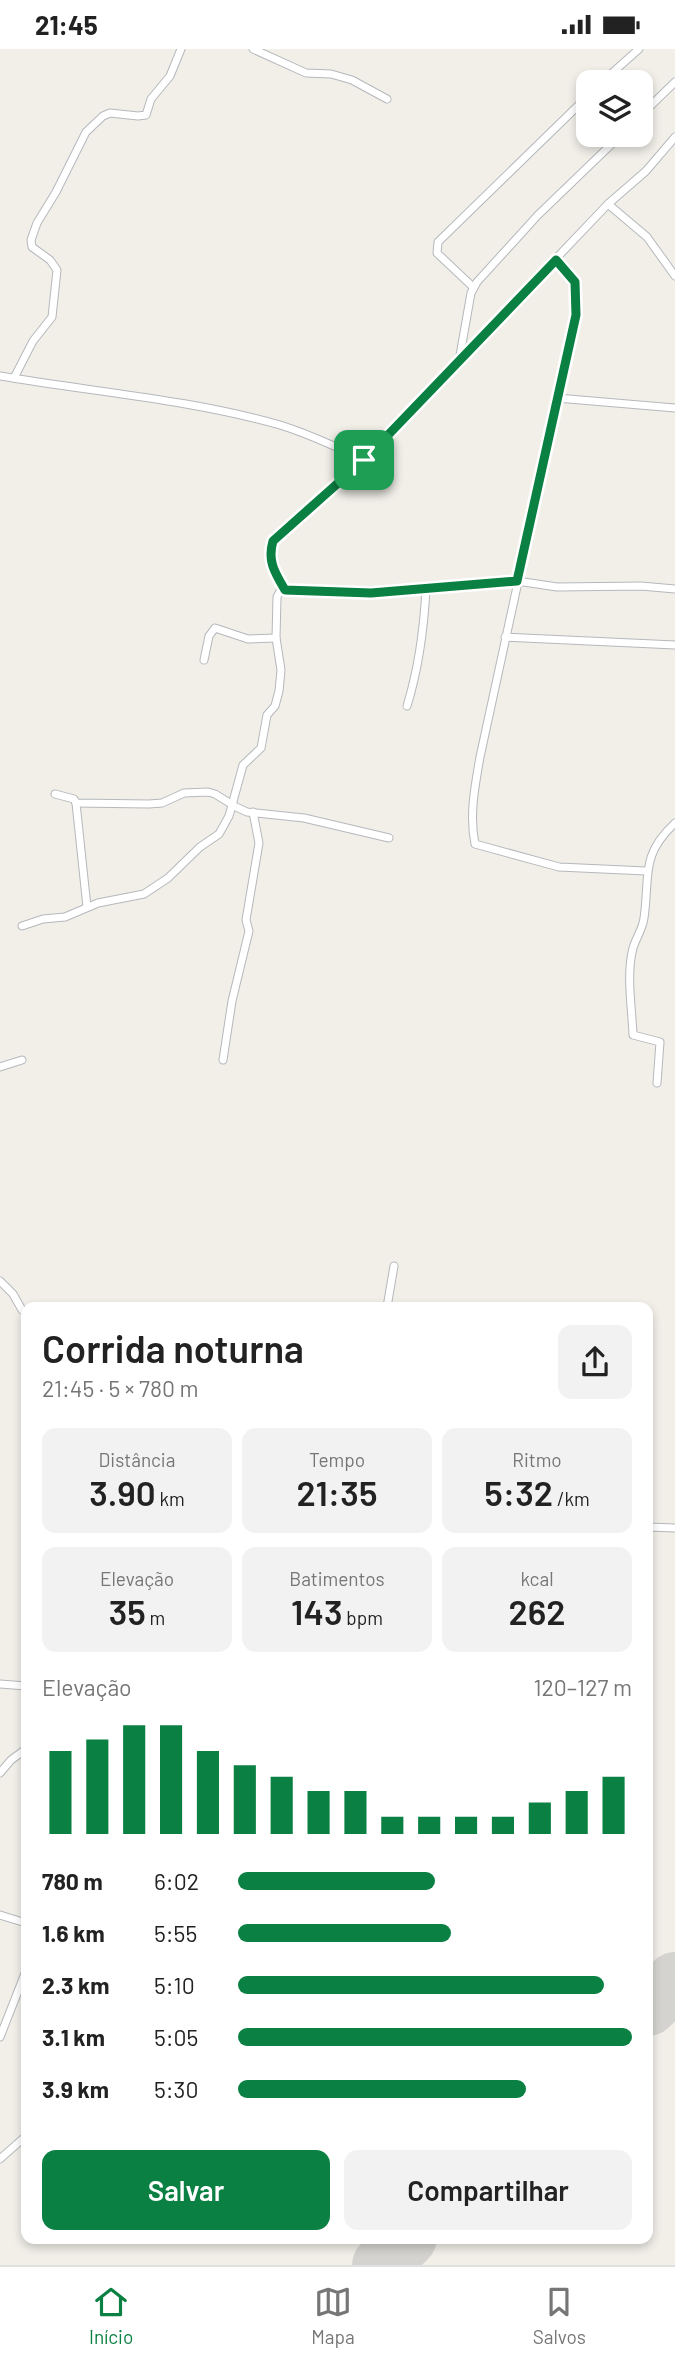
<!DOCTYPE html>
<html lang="pt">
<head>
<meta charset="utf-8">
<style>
  :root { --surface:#fff; --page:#f2f2f2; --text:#222; --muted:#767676; --line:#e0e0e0; --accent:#0b8043 }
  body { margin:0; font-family:Barlow,sans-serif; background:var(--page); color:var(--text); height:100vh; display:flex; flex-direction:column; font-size:26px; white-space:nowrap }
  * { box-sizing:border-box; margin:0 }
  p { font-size:23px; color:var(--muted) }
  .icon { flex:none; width:38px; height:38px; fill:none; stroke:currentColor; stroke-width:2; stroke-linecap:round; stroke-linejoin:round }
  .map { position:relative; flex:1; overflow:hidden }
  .side { position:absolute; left:21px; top:1253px; width:632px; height:942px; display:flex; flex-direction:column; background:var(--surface); border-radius:14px; box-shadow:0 4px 10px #0003 }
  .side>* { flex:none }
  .fabs { position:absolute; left:576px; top:21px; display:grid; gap:14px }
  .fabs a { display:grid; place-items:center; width:77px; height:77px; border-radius:14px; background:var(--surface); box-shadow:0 4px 10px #0003; font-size:35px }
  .pin { position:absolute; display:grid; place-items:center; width:60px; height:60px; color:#fff; margin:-30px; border-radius:14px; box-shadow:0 4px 10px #0006 }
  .round { display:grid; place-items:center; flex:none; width:74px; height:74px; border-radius:14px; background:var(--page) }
  .overview { display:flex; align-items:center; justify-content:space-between; height:119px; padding:0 21px }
  h1 { font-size:38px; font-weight:600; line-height:52px }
  .stats { display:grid; grid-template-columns:repeat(3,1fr); gap:10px; height:119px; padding:7px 21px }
  .stats div { display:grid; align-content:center; border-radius:14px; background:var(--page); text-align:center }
  .stats b { font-size:35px; font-weight:600 }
  .stats small { font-size:19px; font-weight:400 }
  .stats p { font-size:19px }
  .chart { height:196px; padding:14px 21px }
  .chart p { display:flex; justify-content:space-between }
  .chart svg { width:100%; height:126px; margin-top:7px; stroke:var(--accent); stroke-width:6 }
  .cta { display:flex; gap:14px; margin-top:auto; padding:14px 21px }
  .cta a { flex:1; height:80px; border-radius:14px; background:var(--accent); color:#fff; font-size:28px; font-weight:600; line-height:80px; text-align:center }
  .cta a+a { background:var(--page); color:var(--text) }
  ul { padding:0 21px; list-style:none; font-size:23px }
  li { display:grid; grid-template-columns:112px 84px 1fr; align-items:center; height:52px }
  li i { height:18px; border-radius:9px; background:var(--accent) }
  .status { display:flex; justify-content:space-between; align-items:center; height:49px; padding:0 35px; background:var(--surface); direction:ltr }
  .status svg { height:19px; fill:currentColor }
  .dock { display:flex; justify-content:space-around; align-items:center; height:98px; border-top:2px solid var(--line); background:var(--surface); font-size:19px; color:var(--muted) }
  .dock a { display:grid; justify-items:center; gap:4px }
  .dock .active { color:var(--accent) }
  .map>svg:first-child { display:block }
</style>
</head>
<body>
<div class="status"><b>21:45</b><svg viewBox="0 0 49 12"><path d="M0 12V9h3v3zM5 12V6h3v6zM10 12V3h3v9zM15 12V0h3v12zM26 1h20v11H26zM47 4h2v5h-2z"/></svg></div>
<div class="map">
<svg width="675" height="2216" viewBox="0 0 675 2216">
  <rect width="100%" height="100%" fill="#f1efe8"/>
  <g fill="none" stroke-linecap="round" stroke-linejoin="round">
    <!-- runway -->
    <g stroke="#d4d3d0" stroke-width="58">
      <polyline points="648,1958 675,1932"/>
      <polyline points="381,2216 408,2189"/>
    </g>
    <!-- street casing -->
    <g stroke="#b5b8bc" stroke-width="9">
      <g id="street">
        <polyline points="253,0 306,24 331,25 352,31 387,50"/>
        <polyline points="602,33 639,0"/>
        <polyline points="640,67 675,33"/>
        <polyline points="608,155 647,188 675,227"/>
        <path d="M 556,211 L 575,233 L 576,266 L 480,708 C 475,737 469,766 475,795 L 559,818 L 646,822"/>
        <polyline points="473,238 437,204 438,193 588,47"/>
        <polyline points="459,312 471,244 477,233 538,166 621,86"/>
        <path d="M 0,327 C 93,343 188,350 280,376 C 309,385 337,398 364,411"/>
        <polyline points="14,329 33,292 52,268 57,221 50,211 32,198 31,191 37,174 56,143 86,83 103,67 110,64 138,67 146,66 151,50 170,27 181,0"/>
        <polyline points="557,349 675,359"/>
        <path d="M 285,541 C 275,524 267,512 273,492 L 364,411 L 608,155 L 646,122 L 675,88"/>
        <polyline points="505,588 675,596"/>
        <polyline points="204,611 209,587 215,579 248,590 276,589"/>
        <path d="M 407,657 C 419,618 424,580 426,539"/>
        <polyline points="55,745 74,750 76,754 149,755 162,754 184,744 208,743 215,745 236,758 247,763 304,769 389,789"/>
        <polyline points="76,754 87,858"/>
        <polyline points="22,877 43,870 65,868 98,854 144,845 168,829 200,798 219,785 229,767 243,716 261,699 267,666 275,657 279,642 281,621 276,589 277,548 280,542 371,544 517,532 557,538 641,537 675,540"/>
        <polyline points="223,1011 232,952 249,882 246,871 259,794 253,763"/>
        <polyline points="0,1018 22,1011"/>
        <path d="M 657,1034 L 660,993 L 633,986 C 632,959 626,926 633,899 C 636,889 643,879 644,869 C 650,828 640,806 675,774"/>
        <polyline points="0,1232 13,1245 22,1261"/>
        <polyline points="387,1258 394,1217"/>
        <polyline points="648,1478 675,1479"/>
        <polyline points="0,1635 26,1637"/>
        <polyline points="0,1724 11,1711 26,1700"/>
        <polyline points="0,1866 26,1874"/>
        <polyline points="0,1988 26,1922"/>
        <polyline points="0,2110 26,2087"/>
      </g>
    </g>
    <!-- street -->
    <use href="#street" stroke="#fff" stroke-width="7"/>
  </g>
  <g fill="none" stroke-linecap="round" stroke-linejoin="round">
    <!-- route casing -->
    <g stroke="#fff" stroke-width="14">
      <path id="route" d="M 556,211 L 575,233 L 576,266 L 517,532 L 371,544 L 285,541 C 275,524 267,512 273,492 L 364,411 Z"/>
    </g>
    <!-- route -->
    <use href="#route" stroke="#0b8043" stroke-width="9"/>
  </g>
</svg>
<div class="fabs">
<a><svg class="icon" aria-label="layers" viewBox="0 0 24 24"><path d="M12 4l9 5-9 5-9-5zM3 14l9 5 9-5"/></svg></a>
</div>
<div class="pin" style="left:364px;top:411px;background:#1e9e55"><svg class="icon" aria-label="arrive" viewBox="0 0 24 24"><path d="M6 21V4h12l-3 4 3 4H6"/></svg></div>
<section class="side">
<div class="overview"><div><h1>Corrida noturna</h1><p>21:45 · 5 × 780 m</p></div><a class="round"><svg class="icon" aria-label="share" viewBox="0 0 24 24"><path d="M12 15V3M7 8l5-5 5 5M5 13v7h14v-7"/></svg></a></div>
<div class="stats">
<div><p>Distância</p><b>3.90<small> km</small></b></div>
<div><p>Tempo</p><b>21:35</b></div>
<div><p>Ritmo</p><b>5:32<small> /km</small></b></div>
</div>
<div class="stats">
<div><p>Elevação</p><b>35<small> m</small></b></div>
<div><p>Batimentos</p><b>143<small> bpm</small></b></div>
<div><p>kcal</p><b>262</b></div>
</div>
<div class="chart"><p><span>Elevação</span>120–127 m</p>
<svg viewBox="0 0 160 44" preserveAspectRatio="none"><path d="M5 44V15M15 44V11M25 44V6M35 44V6M45 44V15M55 44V20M65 44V24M75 44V29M85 44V29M95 44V38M105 44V38M115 44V38M125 44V38M135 44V33M145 44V29M155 44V24"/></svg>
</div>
<ul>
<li><b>780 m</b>6:02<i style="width:50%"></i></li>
<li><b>1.6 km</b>5:55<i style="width:54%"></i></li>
<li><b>2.3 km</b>5:10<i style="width:93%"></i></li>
<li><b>3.1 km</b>5:05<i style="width:100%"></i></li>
<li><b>3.9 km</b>5:30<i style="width:73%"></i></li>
</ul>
<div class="cta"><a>Salvar</a><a>Compartilhar</a></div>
</section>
</div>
<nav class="dock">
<a class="active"><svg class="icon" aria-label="home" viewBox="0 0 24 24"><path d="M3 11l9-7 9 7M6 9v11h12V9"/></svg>Início</a>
<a><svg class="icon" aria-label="map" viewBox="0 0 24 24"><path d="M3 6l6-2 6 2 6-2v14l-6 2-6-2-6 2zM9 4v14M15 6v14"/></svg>Mapa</a>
<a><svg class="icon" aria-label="saved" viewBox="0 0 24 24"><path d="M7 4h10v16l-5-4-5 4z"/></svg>Salvos</a>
</nav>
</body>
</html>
